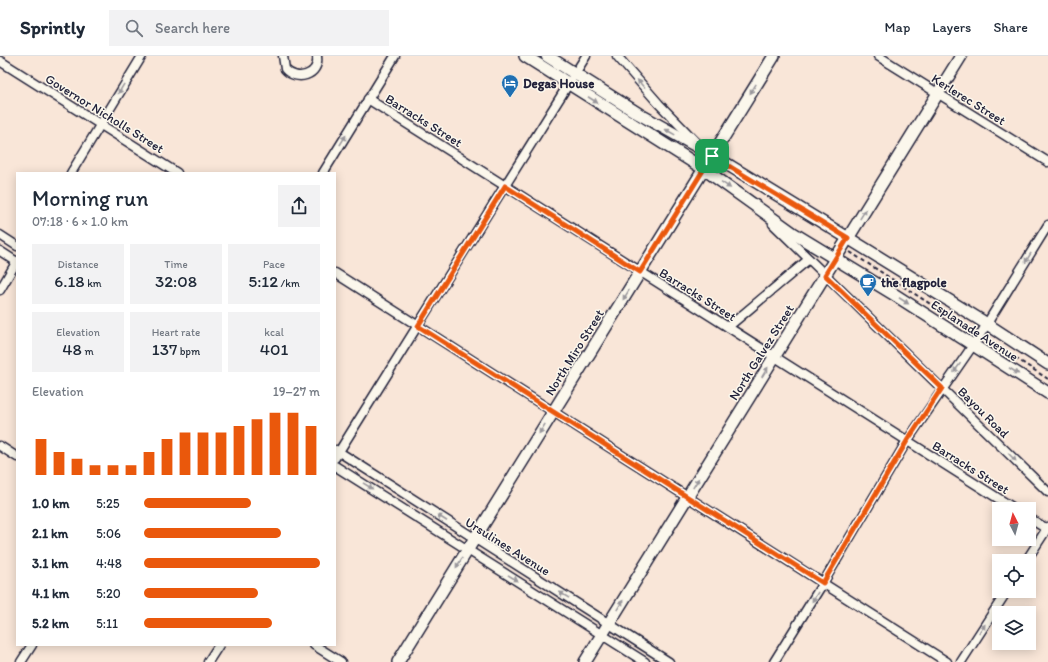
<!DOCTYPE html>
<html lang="en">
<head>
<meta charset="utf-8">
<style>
  :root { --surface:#fff; --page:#f2f2f3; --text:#1f2937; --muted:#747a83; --line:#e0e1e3; --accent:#ea580c }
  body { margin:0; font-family:Itim,sans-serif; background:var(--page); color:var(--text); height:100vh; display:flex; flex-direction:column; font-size:15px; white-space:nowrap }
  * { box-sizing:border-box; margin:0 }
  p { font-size:13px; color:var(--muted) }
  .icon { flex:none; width:22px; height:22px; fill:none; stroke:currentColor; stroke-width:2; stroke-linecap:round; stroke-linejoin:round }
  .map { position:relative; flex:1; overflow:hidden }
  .side { position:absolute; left:16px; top:116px; width:320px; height:474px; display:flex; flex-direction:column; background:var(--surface); border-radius:0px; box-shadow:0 2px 10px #0003 }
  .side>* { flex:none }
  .needle { width:26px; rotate:354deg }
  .buttons { position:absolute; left:992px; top:446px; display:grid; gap:8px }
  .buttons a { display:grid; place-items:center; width:44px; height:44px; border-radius:0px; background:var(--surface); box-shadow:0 2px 10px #0003; font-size:20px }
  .pin { position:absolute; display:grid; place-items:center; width:34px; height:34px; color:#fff; margin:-17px; border-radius:8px; box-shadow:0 2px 6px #0006 }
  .round { display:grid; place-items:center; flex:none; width:42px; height:42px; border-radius:0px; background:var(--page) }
  .head { display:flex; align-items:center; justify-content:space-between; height:68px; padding:0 16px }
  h1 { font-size:22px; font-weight:600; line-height:30px }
  .figures { display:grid; grid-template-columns:repeat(3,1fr); gap:6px; height:68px; padding:4px 16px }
  .figures div { display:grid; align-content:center; border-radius:0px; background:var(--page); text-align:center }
  .figures b { font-size:17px; font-weight:600 }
  .figures small { font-size:11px; font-weight:400 }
  .figures p { font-size:11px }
  .chart { height:112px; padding:8px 16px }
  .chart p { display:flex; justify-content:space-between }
  .chart svg { width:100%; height:72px; margin-top:4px; stroke:var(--accent); stroke-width:6 }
  ul { padding:0 16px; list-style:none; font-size:13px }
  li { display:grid; grid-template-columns:64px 48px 1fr; align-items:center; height:30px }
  li i { height:10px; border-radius:5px; background:var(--accent) }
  header { display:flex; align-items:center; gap:24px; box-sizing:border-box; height:56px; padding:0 20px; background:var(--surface); border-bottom:1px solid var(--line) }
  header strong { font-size:19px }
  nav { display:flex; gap:22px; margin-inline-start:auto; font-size:14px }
  .search { width:280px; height:36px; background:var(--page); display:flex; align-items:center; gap:10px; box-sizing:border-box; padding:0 14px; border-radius:0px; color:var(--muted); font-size:15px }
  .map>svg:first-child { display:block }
</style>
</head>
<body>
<header>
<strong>Sprintly</strong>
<div class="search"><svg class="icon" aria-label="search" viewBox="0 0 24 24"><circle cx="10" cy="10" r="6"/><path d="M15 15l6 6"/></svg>Search here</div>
<nav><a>Map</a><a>Layers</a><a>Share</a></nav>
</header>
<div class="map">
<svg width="1048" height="606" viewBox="0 0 1048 606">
  <rect width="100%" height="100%" fill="#f9e6d8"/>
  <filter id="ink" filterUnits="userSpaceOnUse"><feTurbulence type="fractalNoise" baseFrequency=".025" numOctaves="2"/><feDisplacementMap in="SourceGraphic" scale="8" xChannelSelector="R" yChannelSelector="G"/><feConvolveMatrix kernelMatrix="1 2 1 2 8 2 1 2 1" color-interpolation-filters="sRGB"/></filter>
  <g filter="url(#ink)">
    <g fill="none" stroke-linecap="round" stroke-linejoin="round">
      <!-- street casing -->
      <g stroke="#22223b" stroke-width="11">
        <g id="street">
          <path d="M 283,0 L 285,13 C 296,26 320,20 317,0"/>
          <polyline points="617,0 659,48 699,89"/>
          <polyline points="878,0 1048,106"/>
          <polyline points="0,5 177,117"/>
          <polyline points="368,43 1015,453"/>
          <polyline points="71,117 142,0"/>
          <polyline points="323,117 395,0"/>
          <polyline points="773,168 1048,436"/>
          <polyline points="0,179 17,190"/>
          <polyline points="0,195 17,206"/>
          <polyline points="335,217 947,606"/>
          <polyline points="0,234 17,205"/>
          <polyline points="728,271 809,203"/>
          <polyline points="0,390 17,401"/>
          <polyline points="336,394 669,606"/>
          <polyline points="335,402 586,0"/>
          <polyline points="335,410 645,606"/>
          <polyline points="1029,462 1047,473"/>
          <polyline points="1026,505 1048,471"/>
          <polyline points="314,589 341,606"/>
          <polyline points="21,606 32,589"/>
          <polyline points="208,606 219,589"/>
          <polyline points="774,606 823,527 907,385 980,279 1048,169"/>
          <polyline points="961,606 1007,535"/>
        </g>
      </g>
      <!-- secondary casing -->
      <g stroke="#22223b" stroke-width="14">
        <g id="secondary">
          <polyline points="525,0 704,113 793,177 895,239 1048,337"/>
          <polyline points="547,0 639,58 712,99 848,182 987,268 1048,308"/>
          <polyline points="398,606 774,0"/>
          <polyline points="585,606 961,0"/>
        </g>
      </g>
      <!-- path -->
      <g stroke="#22223b" stroke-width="2" stroke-dasharray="4 3" stroke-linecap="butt">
        <polyline points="850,196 972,275"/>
        <polyline points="986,283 1048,323"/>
      </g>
      <!-- street -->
      <use href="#street" stroke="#fbf7ec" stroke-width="8"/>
      <!-- secondary -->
      <use href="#secondary" stroke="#fbf7ec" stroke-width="11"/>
    </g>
    <!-- one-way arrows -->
    <defs><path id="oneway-solid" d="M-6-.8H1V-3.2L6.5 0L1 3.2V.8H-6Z"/></defs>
    <g fill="#99979c">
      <use href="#oneway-solid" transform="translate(641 28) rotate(-131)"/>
      <use href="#oneway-solid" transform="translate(121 33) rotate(121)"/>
      <use href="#oneway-solid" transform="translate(753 33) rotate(122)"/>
      <use href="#oneway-solid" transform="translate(593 44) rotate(33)"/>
      <use href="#oneway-solid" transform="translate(670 76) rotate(-151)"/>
      <use href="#oneway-solid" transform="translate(343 84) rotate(-59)"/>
      <use href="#oneway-solid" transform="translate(726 129) rotate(34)"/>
      <use href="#oneway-solid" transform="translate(863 158) rotate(-58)"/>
      <use href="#oneway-solid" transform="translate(1028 202) rotate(121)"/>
      <use href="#oneway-solid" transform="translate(626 239) rotate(122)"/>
      <use href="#oneway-solid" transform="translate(904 245) rotate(33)"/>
      <use href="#oneway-solid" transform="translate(957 312) rotate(126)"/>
      <use href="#oneway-solid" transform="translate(1014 315) rotate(33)"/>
      <use href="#oneway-solid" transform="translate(765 316) rotate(-58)"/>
      <use href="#oneway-solid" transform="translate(542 373) rotate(122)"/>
      <use href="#oneway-solid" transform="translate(1012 401) rotate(45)"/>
      <use href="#oneway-solid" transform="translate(696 427) rotate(-58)"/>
      <use href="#oneway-solid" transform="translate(368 430) rotate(32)"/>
      <use href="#oneway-solid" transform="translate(442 462) rotate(-147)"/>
      <use href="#oneway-solid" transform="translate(459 507) rotate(122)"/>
      <use href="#oneway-solid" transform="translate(513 522) rotate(32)"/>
      <use href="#oneway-solid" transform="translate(564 539) rotate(-148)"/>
      <use href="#oneway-solid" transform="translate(815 541) rotate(122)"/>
      <use href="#oneway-solid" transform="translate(620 549) rotate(-58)"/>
      <use href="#oneway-solid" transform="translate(982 573) rotate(-57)"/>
    </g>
  </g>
  <g fill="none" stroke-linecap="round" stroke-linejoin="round" filter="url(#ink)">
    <!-- route casing -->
    <g stroke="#fff" stroke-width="8">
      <polygon id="route" points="712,100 848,182 825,219 942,332 907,385 823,527 418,270 505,130 640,216"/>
    </g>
    <!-- route -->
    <use href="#route" stroke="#ea580c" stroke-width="5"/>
  </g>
  <!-- icons -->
  <defs>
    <g id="hotel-pin" transform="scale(0.9)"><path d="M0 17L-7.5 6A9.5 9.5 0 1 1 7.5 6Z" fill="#1f6fb2" stroke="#fbf7ec"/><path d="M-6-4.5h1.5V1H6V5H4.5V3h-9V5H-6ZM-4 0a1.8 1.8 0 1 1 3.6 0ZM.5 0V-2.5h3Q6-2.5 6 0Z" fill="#fff"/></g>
    <g id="cafe-pin" transform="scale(0.9)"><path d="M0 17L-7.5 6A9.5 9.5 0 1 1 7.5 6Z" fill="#1f6fb2" stroke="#fbf7ec"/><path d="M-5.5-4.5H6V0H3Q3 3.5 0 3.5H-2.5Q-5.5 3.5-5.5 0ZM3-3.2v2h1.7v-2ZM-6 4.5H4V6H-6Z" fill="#fff"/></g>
  </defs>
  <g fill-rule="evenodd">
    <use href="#hotel-pin" x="510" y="27"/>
    <use href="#cafe-pin" x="868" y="226"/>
  </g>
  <g text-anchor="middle" stroke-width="3" stroke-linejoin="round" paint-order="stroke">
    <!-- poi labels -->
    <g font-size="13" font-weight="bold" fill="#22223b" stroke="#fbf7ec" text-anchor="start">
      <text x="523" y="32">Degas House</text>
      <text x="881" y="231">the flagpole</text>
    </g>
    <!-- street labels -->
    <g font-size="13" fill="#22223b" stroke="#fbf7ec">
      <text transform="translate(969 43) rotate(32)" y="5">Kerlerec Street</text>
      <text transform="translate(105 57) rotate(32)" y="5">Governor Nicholls Street</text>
      <text transform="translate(424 64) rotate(32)" y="5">Barracks Street</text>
      <text transform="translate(698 238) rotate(32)" y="5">Barracks Street</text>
      <text transform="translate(975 274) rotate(33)" y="5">Esplanade Avenue</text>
      <text transform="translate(574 296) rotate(-58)" y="5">North Miro Street</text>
      <text transform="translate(761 296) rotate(-58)" y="5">North Galvez Street</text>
      <text transform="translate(984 356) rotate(45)" y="5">Bayou Road</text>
      <text transform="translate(971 411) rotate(32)" y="5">Barracks Street</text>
      <text transform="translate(508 490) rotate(32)" y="5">Ursulines Avenue</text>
    </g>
  </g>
</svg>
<div class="buttons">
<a><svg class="needle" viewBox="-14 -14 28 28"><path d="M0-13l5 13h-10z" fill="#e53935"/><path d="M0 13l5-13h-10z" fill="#747a83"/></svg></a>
<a><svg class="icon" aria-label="locate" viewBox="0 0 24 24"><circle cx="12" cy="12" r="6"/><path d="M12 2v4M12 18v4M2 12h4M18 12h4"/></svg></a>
<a><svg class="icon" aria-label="layers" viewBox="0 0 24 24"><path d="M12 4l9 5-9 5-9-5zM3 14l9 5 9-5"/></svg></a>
</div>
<div class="pin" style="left:712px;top:100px;background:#1e9e55"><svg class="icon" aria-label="arrive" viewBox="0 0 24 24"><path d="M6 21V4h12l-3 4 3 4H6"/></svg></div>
<section class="side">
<div class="head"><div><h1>Morning run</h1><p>07:18 · 6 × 1.0 km</p></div><a class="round"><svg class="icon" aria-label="share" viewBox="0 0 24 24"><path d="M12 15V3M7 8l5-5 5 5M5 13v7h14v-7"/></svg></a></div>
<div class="figures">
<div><p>Distance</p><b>6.18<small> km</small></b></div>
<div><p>Time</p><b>32:08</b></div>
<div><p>Pace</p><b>5:12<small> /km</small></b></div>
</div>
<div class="figures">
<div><p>Elevation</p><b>48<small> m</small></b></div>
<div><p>Heart rate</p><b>137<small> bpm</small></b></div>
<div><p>kcal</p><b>401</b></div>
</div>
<div class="chart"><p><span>Elevation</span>19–27 m</p>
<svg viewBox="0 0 160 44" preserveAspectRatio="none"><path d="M5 44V22M15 44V30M25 44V34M35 44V38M45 44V38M55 44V38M65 44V30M75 44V22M85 44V18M95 44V18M105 44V18M115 44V14M125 44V10M135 44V6M145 44V6M155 44V14"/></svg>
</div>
<ul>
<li><b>1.0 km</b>5:25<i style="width:61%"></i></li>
<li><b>2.1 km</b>5:06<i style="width:78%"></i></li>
<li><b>3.1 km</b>4:48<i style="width:100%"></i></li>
<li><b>4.1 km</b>5:20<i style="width:65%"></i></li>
<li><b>5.2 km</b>5:11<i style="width:73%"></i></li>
</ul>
</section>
</div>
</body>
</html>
